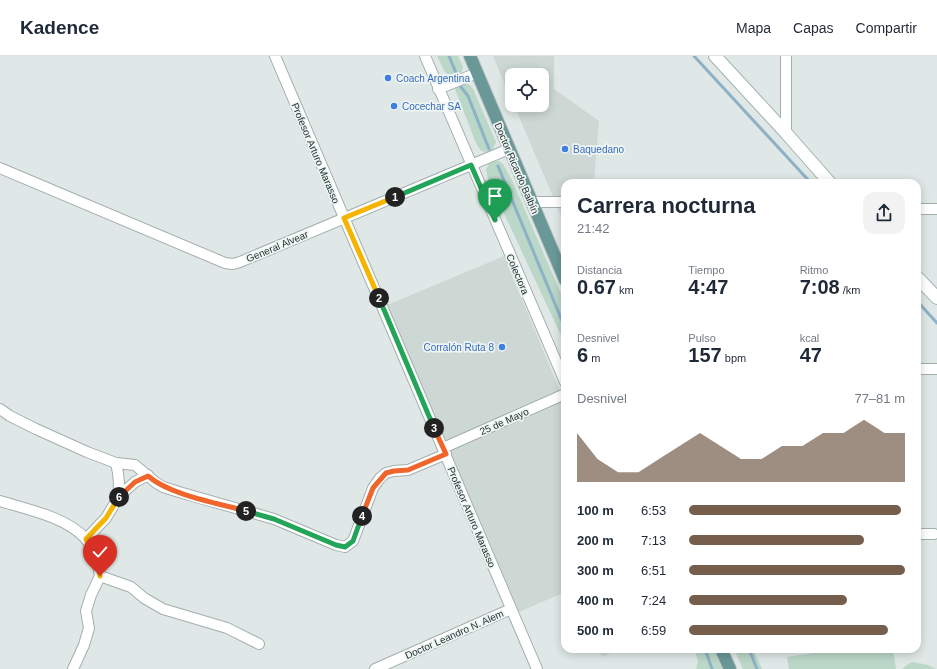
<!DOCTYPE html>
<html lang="es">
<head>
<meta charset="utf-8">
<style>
  :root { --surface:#fff; --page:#f2f2f3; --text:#1f2937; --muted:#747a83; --line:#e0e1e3; --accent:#765e4c }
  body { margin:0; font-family:Arial,sans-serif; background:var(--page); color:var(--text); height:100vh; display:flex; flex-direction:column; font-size:15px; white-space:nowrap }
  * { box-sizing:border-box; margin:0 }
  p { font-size:13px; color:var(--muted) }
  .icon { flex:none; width:22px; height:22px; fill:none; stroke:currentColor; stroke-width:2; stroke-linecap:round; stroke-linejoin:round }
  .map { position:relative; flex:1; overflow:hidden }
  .details { position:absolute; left:561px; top:123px; width:360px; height:474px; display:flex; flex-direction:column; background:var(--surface); border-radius:12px; box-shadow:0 2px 10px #0003 }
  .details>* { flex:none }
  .fabs { position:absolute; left:505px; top:12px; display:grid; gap:8px }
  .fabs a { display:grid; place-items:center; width:44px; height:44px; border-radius:8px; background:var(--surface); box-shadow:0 2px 10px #0003; font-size:20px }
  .pin { position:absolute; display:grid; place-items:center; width:34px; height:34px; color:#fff; margin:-41px -17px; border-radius:50% 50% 50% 0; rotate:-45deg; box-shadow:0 0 4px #0007 }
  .pin .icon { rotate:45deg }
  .km { position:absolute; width:20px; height:20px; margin:-10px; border-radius:50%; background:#222; color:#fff; font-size:11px; line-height:20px; text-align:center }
  .round { display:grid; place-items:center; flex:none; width:42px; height:42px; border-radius:12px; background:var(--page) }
  .overview { display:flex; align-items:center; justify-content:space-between; height:68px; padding:0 16px }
  h1 { font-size:22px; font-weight:700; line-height:30px }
  .figures { display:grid; grid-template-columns:repeat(3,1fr); gap:6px; height:68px; padding:4px 16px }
  .figures div { display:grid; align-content:center }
  .figures b { font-size:20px; font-weight:700 }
  .figures small { font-size:11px; font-weight:400 }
  .figures p { font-size:11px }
  .chart { height:112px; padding:8px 16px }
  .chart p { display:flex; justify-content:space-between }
  .chart svg { width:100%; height:72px; margin-top:4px; fill:var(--accent); opacity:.7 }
  ul { padding:0 16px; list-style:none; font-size:13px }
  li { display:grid; grid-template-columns:64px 48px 1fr; align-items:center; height:30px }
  li i { height:10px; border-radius:5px; background:var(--accent) }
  header { display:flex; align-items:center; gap:24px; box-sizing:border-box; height:56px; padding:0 20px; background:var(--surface); border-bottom:1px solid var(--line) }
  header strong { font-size:19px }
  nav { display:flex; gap:22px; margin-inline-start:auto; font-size:14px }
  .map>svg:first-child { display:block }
</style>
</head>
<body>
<header>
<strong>Kadence</strong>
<nav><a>Mapa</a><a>Capas</a><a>Compartir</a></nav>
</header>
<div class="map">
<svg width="937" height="613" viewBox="0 0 937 613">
  <rect width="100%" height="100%" fill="#dfe8e6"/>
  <!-- built -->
  <g fill="#cdd8d5">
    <polygon points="493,0 554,0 554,33 599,65 594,127 565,127 565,169 514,49 542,49 542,19 512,19 512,45"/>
    <polygon points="504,200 565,347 565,536 519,556 387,249"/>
    <polygon points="598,593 620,593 602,601"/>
  </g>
  <!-- green -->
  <g fill="#bad7c8">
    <polygon points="437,0 458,0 463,11 462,16 450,20 445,16"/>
    <polygon points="467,26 473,33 496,86 493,93 487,96 481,95 476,87 455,33 456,30"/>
    <polygon points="494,105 499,105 503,108 512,124 565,247 565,288 488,123 486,114 489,107"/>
    <polygon points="694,593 716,593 725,613 696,613 698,605"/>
    <polygon points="734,593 753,593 762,613 743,613"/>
    <polygon points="838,593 893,593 896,613 789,613 787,601"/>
    <polygon points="913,606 928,609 936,613 902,613 908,608"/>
  </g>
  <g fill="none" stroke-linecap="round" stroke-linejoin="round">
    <!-- stream -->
    <g stroke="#8db1c7" stroke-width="3">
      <polyline points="449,0 456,17"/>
      <polyline points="694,0 811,127"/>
      <polyline points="461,31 468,40 489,93"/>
      <polyline points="498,110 565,272"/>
      <polyline points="917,245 937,267"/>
      <polyline points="705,593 712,613"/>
      <polyline points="749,593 757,613"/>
    </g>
    <!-- minor casing -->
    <g stroke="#a3afad" stroke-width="12">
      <g id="minor">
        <polyline points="275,0 537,613"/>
        <polyline points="425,0 565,326"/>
        <polyline points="438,33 477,17"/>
        <polyline points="786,77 786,0"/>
        <polyline points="0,112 225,207 233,208 240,206 509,93"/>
        <polyline points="532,146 565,146"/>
        <polyline points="917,153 937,153"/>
        <polyline points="917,313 937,313"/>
        <polyline points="0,353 10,360 36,373 87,396 116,407 135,409 155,426 163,431 179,436 274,463 336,489 345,491 353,485 373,432 380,422 386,417 394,415 408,414 446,398"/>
        <polyline points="443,392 565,338"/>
        <path d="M 116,407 C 119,419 120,430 118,442"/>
        <path d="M 0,445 C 26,453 66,461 85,482 C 94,492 98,506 100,520 L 114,525 L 131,531 L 144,542 L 163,553 L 227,572 L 259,588"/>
        <polyline points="917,478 934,478"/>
        <polyline points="86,483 106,462 118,442 127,433 135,426 148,419"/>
        <polyline points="73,613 84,589 89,572 86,555 91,539 100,520"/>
        <polyline points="375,613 511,553"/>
      </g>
    </g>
    <!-- secondary casing -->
    <g stroke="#a0b2b0" stroke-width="14">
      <g id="secondary">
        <polyline points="715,0 786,77 830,127"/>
        <polyline points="917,221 937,242"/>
      </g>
    </g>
    <!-- primary casing -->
    <g stroke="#bdc3c2" stroke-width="14">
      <g id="primary">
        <polyline points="470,0 565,224"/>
        <polyline points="721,593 730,613"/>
      </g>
    </g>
    <!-- minor -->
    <use href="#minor" stroke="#fff" stroke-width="10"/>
    <!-- secondary -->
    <use href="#secondary" stroke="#fff" stroke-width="12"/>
    <!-- primary -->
    <use href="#primary" stroke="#699897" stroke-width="12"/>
  </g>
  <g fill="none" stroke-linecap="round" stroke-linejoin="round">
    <!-- split-1 casing -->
    <g stroke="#fff" stroke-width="8">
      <polyline id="split-1" points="395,141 471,109 495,164"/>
    </g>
    <!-- split-2 casing -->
    <g stroke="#fff" stroke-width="8">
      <polyline id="split-2" points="379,242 344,162 395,141"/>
    </g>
    <!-- split-3 casing -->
    <g stroke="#fff" stroke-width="8">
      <polyline id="split-3" points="379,242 434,372"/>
    </g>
    <!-- split-4 casing -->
    <g stroke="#fff" stroke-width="8">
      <polyline id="split-4" points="362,460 373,432 386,417 394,415 408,414 446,398 434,372"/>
    </g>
    <!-- split-5 casing -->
    <g stroke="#fff" stroke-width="8">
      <polyline id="split-5" points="246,455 274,463 336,489 345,491 353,485 362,460"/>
    </g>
    <!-- split-6 casing -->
    <g stroke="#fff" stroke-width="8">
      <path id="split-6" d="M 119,441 L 135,426 L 148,420 C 170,439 217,447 246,455"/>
    </g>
    <!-- split-7 casing -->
    <g stroke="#fff" stroke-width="8">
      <polyline id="split-7" points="100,520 96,502 86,483 106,462 119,441"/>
    </g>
    <!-- split-1 -->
    <use href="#split-1" stroke="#22a559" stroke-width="5"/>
    <!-- split-2 -->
    <use href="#split-2" stroke="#f5b400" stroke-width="5"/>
    <!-- split-3 -->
    <use href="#split-3" stroke="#22a559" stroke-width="5"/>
    <!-- split-4 -->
    <use href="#split-4" stroke="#f0652b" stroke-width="5"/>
    <!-- split-5 -->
    <use href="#split-5" stroke="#22a559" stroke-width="5"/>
    <!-- split-6 -->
    <use href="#split-6" stroke="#f0652b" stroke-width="5"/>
    <!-- split-7 -->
    <use href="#split-7" stroke="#f5b400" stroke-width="5"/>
  </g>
  <!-- markers -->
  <g fill="#3f7fe0" stroke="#eff5f3" stroke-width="1.5">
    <circle cx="388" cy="22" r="4"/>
    <circle cx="394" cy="50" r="4"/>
    <circle cx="565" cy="93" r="4"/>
    <circle cx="502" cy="291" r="4"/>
  </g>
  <g text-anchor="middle" stroke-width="3.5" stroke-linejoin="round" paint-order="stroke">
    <!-- shop labels -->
    <g font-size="10" fill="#366cbe" stroke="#eff5f3" text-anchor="start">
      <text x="396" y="26">Coach Argentina</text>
      <text x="402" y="54">Cocechar SA</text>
      <text x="573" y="97">Baquedano</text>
      <text x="494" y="295" text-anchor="end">Corralón Ruta 8</text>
    </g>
    <!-- street labels -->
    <g font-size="10" fill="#223635" stroke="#eff5f3">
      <text transform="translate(316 97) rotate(67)" y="4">Profesor Arturo Marasso</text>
      <text transform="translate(517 112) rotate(67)" y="4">Doctor Ricardo Balbín</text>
      <text transform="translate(277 190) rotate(-23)" y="4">General Alvear</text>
      <text transform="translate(518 218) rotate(67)" y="4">Colectora</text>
      <text transform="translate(504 365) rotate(-24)" y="4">25 de Mayo</text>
      <text transform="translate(472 461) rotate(67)" y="4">Profesor Arturo Marasso</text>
      <text transform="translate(454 578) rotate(-24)" y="4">Doctor Leandro N. Alem</text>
    </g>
  </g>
</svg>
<div class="fabs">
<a><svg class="icon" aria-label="locate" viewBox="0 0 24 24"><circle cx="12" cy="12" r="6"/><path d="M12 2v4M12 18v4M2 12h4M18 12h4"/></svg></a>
</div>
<div class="pin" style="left:495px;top:164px;background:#1e9e55"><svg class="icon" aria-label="arrive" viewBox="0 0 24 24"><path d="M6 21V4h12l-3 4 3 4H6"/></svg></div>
<div class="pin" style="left:100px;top:520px;background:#d93025"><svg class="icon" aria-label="check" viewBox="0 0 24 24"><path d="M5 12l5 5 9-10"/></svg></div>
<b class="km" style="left:395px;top:141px">1</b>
<b class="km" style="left:379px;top:242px">2</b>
<b class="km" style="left:434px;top:372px">3</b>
<b class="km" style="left:362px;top:460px">4</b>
<b class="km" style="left:246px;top:455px">5</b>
<b class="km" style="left:119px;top:441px">6</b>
<section class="details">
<div class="overview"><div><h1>Carrera nocturna</h1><p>21:42</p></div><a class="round"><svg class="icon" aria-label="share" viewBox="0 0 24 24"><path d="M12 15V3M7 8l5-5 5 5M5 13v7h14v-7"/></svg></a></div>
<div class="figures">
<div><p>Distancia</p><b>0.67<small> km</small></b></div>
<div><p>Tiempo</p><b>4:47</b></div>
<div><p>Ritmo</p><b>7:08<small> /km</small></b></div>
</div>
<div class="figures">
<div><p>Desnivel</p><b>6<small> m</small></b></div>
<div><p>Pulso</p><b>157<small> bpm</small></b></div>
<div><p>kcal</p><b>47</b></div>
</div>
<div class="chart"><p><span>Desnivel</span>77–81 m</p>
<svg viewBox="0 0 160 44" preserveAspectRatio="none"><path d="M0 44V14L10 30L20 38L30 38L40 30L50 22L60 14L70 22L80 30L90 30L100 22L110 22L120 14L130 14L140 6L150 14L160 14V44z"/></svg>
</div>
<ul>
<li><b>100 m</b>6:53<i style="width:98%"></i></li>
<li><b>200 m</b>7:13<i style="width:81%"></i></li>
<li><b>300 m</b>6:51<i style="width:100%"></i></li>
<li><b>400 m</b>7:24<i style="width:73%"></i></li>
<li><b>500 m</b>6:59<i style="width:92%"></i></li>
</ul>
</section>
</div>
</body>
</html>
